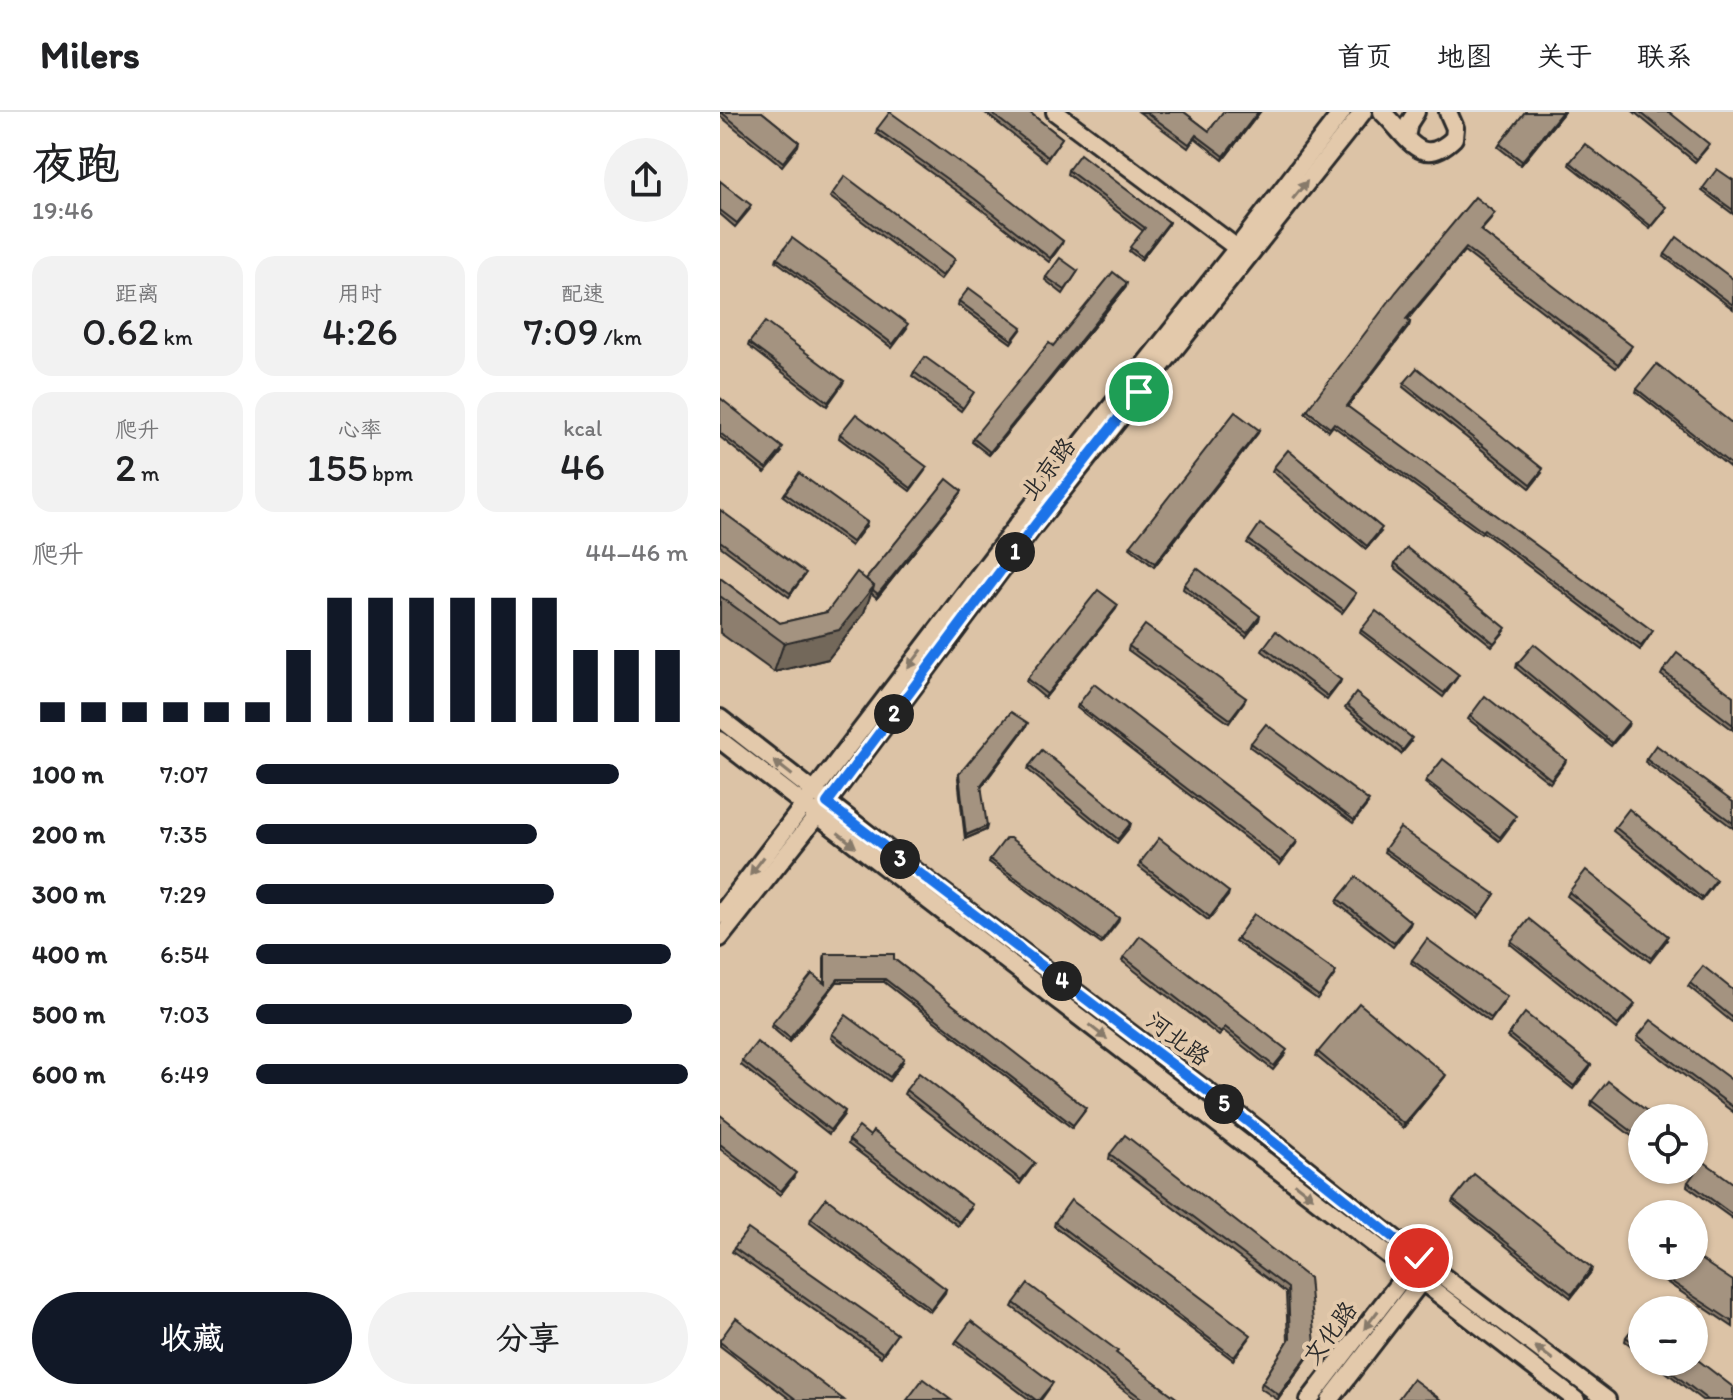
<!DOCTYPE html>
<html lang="zh">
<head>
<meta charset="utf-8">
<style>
  :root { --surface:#fff; --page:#f2f2f2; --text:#202124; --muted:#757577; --line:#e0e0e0; --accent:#111827 }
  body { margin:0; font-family:Itim,"LXGW WenKai TC",sans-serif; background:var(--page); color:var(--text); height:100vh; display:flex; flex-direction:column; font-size:30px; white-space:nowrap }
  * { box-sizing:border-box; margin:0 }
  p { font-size:26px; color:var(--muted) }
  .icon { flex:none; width:44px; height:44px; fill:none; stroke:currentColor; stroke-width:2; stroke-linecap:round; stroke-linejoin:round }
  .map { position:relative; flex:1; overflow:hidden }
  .side { display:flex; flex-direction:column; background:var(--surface); width:720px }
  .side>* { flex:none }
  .fabs { position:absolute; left:908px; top:992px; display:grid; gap:16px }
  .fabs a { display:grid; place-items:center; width:80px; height:80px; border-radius:50%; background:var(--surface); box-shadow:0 2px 6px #0004; font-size:40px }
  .pin { position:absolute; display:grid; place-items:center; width:68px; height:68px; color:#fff; margin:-34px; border:4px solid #fff; border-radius:50%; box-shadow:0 2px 8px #0007 }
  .km { position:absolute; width:40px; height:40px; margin:-20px; border-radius:50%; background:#222; color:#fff; font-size:22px; line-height:40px; text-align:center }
  .round { display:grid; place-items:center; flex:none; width:84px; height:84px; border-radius:42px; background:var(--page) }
  .summary { display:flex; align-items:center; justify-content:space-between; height:136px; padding:0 32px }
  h1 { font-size:44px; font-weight:600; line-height:60px }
  .metrics { display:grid; grid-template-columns:repeat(3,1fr); gap:12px; height:136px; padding:8px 32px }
  .metrics div { display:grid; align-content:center; border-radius:20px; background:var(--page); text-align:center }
  .metrics b { font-size:40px; font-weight:600 }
  .metrics small { font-size:22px; font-weight:400 }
  .metrics p { font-size:22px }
  .chart { height:224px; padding:16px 32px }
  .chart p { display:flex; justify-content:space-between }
  .chart svg { width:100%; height:144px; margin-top:8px; stroke:var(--accent); stroke-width:6 }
  .action { display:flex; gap:16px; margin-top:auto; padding:16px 32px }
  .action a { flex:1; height:92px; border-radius:48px; background:var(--accent); color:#fff; font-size:32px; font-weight:600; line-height:92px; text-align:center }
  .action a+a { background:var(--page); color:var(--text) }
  ul { padding:0 32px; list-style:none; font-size:26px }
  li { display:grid; grid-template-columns:128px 96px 1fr; align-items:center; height:60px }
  li i { height:20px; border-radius:10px; background:var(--accent) }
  header { display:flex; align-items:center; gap:48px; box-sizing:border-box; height:112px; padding:0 40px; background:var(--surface); border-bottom:2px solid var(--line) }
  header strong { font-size:38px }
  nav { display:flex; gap:44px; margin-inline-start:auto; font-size:28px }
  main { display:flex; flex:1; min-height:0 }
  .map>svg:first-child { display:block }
</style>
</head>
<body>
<header>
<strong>Milers</strong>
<nav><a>首页</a><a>地图</a><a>关于</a><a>联系</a></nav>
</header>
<main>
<section class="side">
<div class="summary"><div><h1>夜跑</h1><p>19:46</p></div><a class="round"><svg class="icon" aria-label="share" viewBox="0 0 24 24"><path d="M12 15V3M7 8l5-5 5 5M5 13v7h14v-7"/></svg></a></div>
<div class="metrics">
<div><p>距离</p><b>0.62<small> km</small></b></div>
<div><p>用时</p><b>4:26</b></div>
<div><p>配速</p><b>7:09<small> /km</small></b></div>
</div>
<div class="metrics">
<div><p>爬升</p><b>2<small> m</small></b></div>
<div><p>心率</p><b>155<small> bpm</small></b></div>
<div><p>kcal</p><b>46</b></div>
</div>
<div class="chart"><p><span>爬升</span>44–46 m</p>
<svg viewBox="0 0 160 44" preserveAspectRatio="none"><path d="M5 44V38M15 44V38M25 44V38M35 44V38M45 44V38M55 44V38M65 44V22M75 44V6M85 44V6M95 44V6M105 44V6M115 44V6M125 44V6M135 44V22M145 44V22M155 44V22"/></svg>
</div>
<ul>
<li><b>100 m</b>7:07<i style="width:84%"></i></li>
<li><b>200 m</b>7:35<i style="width:65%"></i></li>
<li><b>300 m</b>7:29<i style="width:69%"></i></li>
<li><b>400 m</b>6:54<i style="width:96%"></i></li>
<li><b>500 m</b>7:03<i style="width:87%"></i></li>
<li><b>600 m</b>6:49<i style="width:100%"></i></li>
</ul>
<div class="action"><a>收藏</a><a>分享</a></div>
</section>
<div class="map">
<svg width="1013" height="1288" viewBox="0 0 1013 1288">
  <rect width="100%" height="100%" fill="#dcc3a6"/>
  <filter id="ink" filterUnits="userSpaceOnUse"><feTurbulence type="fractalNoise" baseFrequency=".0125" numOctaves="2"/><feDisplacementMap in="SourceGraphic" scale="16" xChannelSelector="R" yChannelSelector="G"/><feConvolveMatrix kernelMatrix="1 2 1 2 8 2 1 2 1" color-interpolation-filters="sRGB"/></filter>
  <g filter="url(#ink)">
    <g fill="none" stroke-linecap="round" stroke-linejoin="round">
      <!-- minor casing -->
      <g stroke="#2b2b2b" stroke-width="22">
        <g id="minor">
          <polyline points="335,0 517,136"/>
          <path d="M 662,0 C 687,23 700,59 734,26 L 735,16 L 728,0"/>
          <polyline points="686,25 689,11 696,0"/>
          <polyline points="0,606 206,767 527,1009 712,1156 887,1288"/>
          <polyline points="0,628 856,1288"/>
          <polyline points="0,803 304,404 517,136 622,0"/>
          <polyline points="0,826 107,691 315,413 643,0"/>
          <polyline points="589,1288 695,1150"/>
          <polyline points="610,1288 707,1162"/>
        </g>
      </g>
      <!-- minor -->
      <use href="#minor" stroke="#e3c9ab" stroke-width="16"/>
    </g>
    <!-- wall -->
    <g fill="#8d7e6e" stroke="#2b2b2b" stroke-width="2">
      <polygon points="0,0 42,0 79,30 78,34 62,54 0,4"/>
      <polygon points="264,0 309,0 342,26 326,49"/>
      <polygon points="419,0 464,0 489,19 503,0 540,0 503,48 475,26 468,36"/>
      <polygon points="805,0 844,0 801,53 778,35 780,32"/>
      <polygon points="914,0 949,0 987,36 975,50"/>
      <polygon points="157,17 343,129 342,132 329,150 253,91 156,21"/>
      <polygon points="850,50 945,99 930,117 849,53"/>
      <polygon points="348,58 449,110 447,114 421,148 409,139 423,119 347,62"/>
      <polygon points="1013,68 1013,102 982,79 983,76"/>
      <polygon points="0,69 30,97 15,115 0,102"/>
      <polygon points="112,82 233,151 220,168 110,85"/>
      <polygon points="773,105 761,119 910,238 896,256 744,139 687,208 690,210 689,214 627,295 931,522 920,538 763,420 761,422 613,314 609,319 585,301 587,298"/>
      <polygon points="945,142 1013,167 1013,197 944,145"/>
      <polygon points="57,146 187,216 172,236 56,149"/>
      <polygon points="358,159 343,182 325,168 326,165"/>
      <polygon points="406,175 269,343 252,330 253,326 333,234"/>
      <polygon points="239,189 301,218 291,231 238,193"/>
      <polygon points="29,231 124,269 122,273 107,294 28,234"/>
      <polygon points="194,260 254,280 241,299 192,264"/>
      <polygon points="684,271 822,361 810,376 683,275"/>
      <polygon points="917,277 1013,312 1013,358 916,280"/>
      <polygon points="0,286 62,340 45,361 0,325"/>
      <polygon points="539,318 538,321 434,455 410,436 411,433"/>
      <polygon points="120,322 205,359 190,379 119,326"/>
      <polygon points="554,355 661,420 646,437 552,359"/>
      <polygon points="242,379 240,382 157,486 151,481 143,503 108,547 54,560 0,521 0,466 60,511 107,500 146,467"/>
      <polygon points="65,381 147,410 146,414 131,434 63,384"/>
      <polygon points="0,398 84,464 69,485 0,434"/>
      <polygon points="529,428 636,481 634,485 622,501 527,431"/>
      <polygon points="675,451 785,519 772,534 674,455"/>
      <polygon points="464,473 540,504 539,508 526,525 463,477"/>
      <polygon points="396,497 325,586 306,570 307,567"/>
      <polygon points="641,518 737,566 723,585 640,521"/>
      <polygon points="409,534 526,586 524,590 509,611 408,538"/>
      <polygon points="544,535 621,568 620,571 607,588 542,539"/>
      <polygon points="797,552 909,610 908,614 891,634 796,556"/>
      <polygon points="943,559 1013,584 1013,618 941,563"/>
      <polygon points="358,593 577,729 576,732 560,753 357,596"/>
      <polygon points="627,593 691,630 681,642 625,596"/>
      <polygon points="750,604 846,648 845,651 830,671 748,607"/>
      <polygon points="306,615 261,675 266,718 245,727 238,666 239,662"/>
      <polygon points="531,631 648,692 633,711 530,635"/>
      <polygon points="926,647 1013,690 1013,716 925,650"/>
      <polygon points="309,654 411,711 410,715 397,731 308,658"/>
      <polygon points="706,668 795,708 779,729 705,671"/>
      <polygon points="895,715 996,768 995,771 981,789 893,719"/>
      <polygon points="665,737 775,782 773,785 758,806 664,740"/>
      <polygon points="270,747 399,806 398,810 381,832 269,750"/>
      <polygon points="420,751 509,780 508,784 488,808 419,755"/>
      <polygon points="849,780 947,828 930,850 847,784"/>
      <polygon points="618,787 691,810 690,813 673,835 617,791"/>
      <polygon points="517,826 614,864 597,887 515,829"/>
      <polygon points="791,829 914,895 896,917 790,832"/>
      <polygon points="105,842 174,847 365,999 352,1016 164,870 117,870 69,930 51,915 52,912 104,871 104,846"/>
      <polygon points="404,845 566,942 553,958 504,919 499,924 402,849"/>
      <polygon points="692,848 785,889 770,910 691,851"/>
      <polygon points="970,871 1013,878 1013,911 968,874"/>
      <polygon points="112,922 183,950 169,969 111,926"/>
      <polygon points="789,922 871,953 869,957 853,977 787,925"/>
      <polygon points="918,924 1013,969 1013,1000 917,928"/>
      <polygon points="598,940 724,966 683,1016 596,944"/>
      <polygon points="22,949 125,999 124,1003 109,1022 21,953"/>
      <polygon points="186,978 315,1051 313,1054 300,1072 184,982"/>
      <polygon points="872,989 922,1006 922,1032 871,993"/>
      <polygon points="0,1003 74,1065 60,1083 0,1037"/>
      <polygon points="150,1024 251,1097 238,1114 128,1032 129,1028"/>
      <polygon points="390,1042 589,1166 593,1238 558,1288 540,1276 542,1271 568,1229 566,1181 389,1047"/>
      <polygon points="968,1070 1013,1071 1013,1107 967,1074"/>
      <polygon points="733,1088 871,1160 851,1186 732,1091"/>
      <polygon points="91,1106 226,1177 225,1181 210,1200 90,1110"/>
      <polygon points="335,1110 529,1227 513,1248 334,1114"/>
      <polygon points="14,1136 177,1222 175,1225 161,1245 12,1140"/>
      <polygon points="946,1166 1013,1169 1013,1215 945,1169"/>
      <polygon points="294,1191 396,1241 459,1288 417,1288 292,1195"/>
      <polygon points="922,1205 922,1242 905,1229 906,1225"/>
      <polygon points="0,1228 124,1288 71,1288 0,1234"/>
      <polygon points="237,1228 331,1274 321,1288 310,1288 235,1231"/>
      <polygon points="933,1250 974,1250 1013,1288 982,1288"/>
    </g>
    <!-- shaded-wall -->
    <g fill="#73675a" stroke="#2b2b2b" stroke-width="2">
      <polygon points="538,0 540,0 503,48 504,44"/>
      <polygon points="842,0 844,0 801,53 802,49"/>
      <polygon points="449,110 447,114 421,148 422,145"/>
      <polygon points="746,136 744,139 685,211 686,207"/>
      <polygon points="407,171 406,175 269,343 270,340"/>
      <polygon points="690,210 689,214 625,298 627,294"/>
      <polygon points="539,318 538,321 434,455 435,451"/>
      <polygon points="242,379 240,382 157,486 158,482"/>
      <polygon points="154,474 143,503 108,547 54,560 64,531"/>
      <polygon points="398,493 396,497 325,586 327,582"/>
      <polygon points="308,611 306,615 260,677 261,673"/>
      <polygon points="267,714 266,718 245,727 246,723"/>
      <polygon points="118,867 165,867 164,870 117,870 69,930 70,926"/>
      <polygon points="726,963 724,966 683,1016 684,1012"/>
      <polygon points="872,1156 871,1160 851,1186 852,1182"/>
      <polygon points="595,1233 593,1238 558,1288 559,1283"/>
    </g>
    <!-- building -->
    <g fill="#a49380" stroke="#2b2b2b" stroke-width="2">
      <polygon points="1,0 42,0 79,30 63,50"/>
      <polygon points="170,0 282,81 343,129 330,146 255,87 157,17"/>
      <polygon points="270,0 309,0 342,26 328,45"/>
      <polygon points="426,0 464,0 489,19 503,0 538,0 504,44 476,23 469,32"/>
      <polygon points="805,0 842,0 802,49 780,32"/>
      <polygon points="920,0 949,0 989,32 977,47"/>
      <polygon points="865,32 946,95 931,114 850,50"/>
      <polygon points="360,42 449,110 422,145 410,135 425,116 348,58"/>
      <polygon points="997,57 1013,68 1013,98 983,76"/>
      <polygon points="125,64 235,147 222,164 112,82"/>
      <polygon points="0,69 31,93 17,111 0,98"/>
      <polygon points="755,85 775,101 760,118 912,234 898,252 746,136 686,207 690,210 627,294 933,519 921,534 764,417 762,419 614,311 610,316 587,298 676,180"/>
      <polygon points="957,125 1013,167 1013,193 945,142"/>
      <polygon points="72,126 188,212 173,232 57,146"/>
      <polygon points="340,146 358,159 345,178 326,165"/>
      <polygon points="393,160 407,171 270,340 253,326 329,231 333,234"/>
      <polygon points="249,176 302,215 292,228 239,189"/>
      <polygon points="45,210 124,269 108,290 29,231"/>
      <polygon points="205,245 254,280 243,296 194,260"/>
      <polygon points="937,252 1013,312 1013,354 917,277"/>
      <polygon points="697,256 823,357 811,372 684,271"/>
      <polygon points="0,286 63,336 46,357 0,321"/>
      <polygon points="515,300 539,318 435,451 411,433"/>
      <polygon points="136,302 207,355 191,376 120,322"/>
      <polygon points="568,338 662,416 647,434 554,355"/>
      <polygon points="79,361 147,410 132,430 65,381"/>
      <polygon points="227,367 242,379 158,482 153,478 154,474 146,467"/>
      <polygon points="0,398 86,461 70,481 0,429"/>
      <polygon points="540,412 636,481 624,498 529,428"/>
      <polygon points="687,436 786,516 774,531 675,451"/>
      <polygon points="477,456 540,504 527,521 464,473"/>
      <polygon points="137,460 154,474 119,518 64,531 0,484 0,466 60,511 107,500"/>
      <polygon points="378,478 398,493 327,582 307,567"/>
      <polygon points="656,499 739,563 724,581 641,518"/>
      <polygon points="425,513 526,586 510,607 409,534"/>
      <polygon points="556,519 621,568 608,584 544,535"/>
      <polygon points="814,532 909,610 892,631 797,552"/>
      <polygon points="957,541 1013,584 1013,613 943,559"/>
      <polygon points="374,572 577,729 561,749 358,593"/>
      <polygon points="636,581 692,626 683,638 627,593"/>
      <polygon points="765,584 846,648 831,667 750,604"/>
      <polygon points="291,600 308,611 261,673 267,714 246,723 239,662"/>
      <polygon points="546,612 649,689 634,708 531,631"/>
      <polygon points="936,633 1013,690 1013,711 926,647"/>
      <polygon points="322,638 411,711 398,727 309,654"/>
      <polygon points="723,647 796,704 780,725 706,668"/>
      <polygon points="909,697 996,768 982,786 895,715"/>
      <polygon points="680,716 775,782 760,803 665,737"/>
      <polygon points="286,726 290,726 399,806 382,829 270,747"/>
      <polygon points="439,726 509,780 490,805 420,751"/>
      <polygon points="866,758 948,824 931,846 849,780"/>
      <polygon points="636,765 691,810 674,831 618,787"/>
      <polygon points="534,802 616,860 599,884 517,826"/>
      <polygon points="809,807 915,892 898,913 791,829"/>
      <polygon points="420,824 567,938 554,954 505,915 501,921 404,845"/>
      <polygon points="707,827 787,885 771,906 692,848"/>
      <polygon points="105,842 174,842 174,847 366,996 353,1013 165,867 118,867 70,926 52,912 92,862 105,872"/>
      <polygon points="983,854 1013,878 1013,906 970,871"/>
      <polygon points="639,891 726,963 684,1012 598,940"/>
      <polygon points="805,901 871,953 854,974 789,922"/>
      <polygon points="126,903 184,946 170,965 112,922"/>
      <polygon points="931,908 1013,969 1013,995 918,924"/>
      <polygon points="37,930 125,999 110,1018 22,949"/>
      <polygon points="199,961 315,1051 301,1068 186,978"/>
      <polygon points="888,969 936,1006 922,1006 922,1027 872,989"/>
      <polygon points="0,1003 76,1061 61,1079 0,1032"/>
      <polygon points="139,1015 150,1024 153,1019 252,1093 239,1110 129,1028"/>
      <polygon points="405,1023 589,1166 595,1233 559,1283 542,1271 570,1226 568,1176 390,1042"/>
      <polygon points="983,1049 1013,1071 1013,1103 968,1070"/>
      <polygon points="754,1062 872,1156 852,1182 733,1088"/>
      <polygon points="106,1086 226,1177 211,1197 91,1106"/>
      <polygon points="351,1088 531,1223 514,1245 335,1110"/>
      <polygon points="28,1117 177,1222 163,1241 14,1136"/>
      <polygon points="974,1143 1013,1169 1013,1210 946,1166 954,1154 974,1154"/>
      <polygon points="308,1172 398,1239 396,1241 459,1288 424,1288 294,1191"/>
      <polygon points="922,1205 922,1237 906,1225"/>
      <polygon points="16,1206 124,1288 77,1288 0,1230 0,1228"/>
      <polygon points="251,1209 333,1271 319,1288 316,1288 237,1228"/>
      <polygon points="974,1245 1013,1275 1013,1288 988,1288 938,1250 974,1250"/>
      <polygon points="203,1267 231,1288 187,1288"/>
      <polygon points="693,1267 721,1288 678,1287"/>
    </g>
    <!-- one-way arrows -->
    <defs><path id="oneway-solid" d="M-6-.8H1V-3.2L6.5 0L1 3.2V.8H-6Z" transform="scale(2)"/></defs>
    <g fill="#877a6b">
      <use href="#oneway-solid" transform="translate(580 78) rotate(-51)"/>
      <use href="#oneway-solid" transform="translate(195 547) rotate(127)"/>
      <use href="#oneway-solid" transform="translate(63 656) rotate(-142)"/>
      <use href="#oneway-solid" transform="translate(127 728) rotate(38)"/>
      <use href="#oneway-solid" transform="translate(37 754) rotate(127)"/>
      <use href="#oneway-solid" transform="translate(378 920) rotate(38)"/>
      <use href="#oneway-solid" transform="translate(584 1079) rotate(38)"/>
      <use href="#oneway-solid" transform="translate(651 1208) rotate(127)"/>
      <use href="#oneway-solid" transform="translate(824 1241) rotate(-143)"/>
    </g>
  </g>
  <g fill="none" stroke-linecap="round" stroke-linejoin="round" filter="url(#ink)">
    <!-- route casing -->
    <g stroke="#fff" stroke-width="16">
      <polyline id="route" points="419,280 315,413 107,691 527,1009 699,1146"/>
    </g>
    <!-- route -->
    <use href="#route" stroke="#1a73e8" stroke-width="10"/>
  </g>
  <g text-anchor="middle" stroke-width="8" stroke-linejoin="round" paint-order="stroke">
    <!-- street labels -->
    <g font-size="24" fill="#2b2b2b" stroke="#e3c9ab">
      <text transform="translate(328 357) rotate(-52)" y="8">北京路</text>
      <text transform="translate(458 927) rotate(37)" y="8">河北路</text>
      <text transform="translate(610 1221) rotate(-53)" y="8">文化路</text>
    </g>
  </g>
</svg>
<div class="fabs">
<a><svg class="icon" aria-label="locate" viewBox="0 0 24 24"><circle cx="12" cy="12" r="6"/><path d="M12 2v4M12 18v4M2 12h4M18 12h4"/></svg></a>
<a>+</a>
<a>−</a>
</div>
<div class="pin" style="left:419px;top:280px;background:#1e9e55"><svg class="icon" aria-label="arrive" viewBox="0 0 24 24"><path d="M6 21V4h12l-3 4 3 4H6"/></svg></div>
<div class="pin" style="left:699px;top:1146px;background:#d93025"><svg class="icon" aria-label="check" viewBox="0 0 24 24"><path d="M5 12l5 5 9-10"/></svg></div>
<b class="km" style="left:295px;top:440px">1</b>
<b class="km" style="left:174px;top:602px">2</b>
<b class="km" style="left:180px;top:747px">3</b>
<b class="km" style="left:342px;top:869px">4</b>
<b class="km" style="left:504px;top:992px">5</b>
</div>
</main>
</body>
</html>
